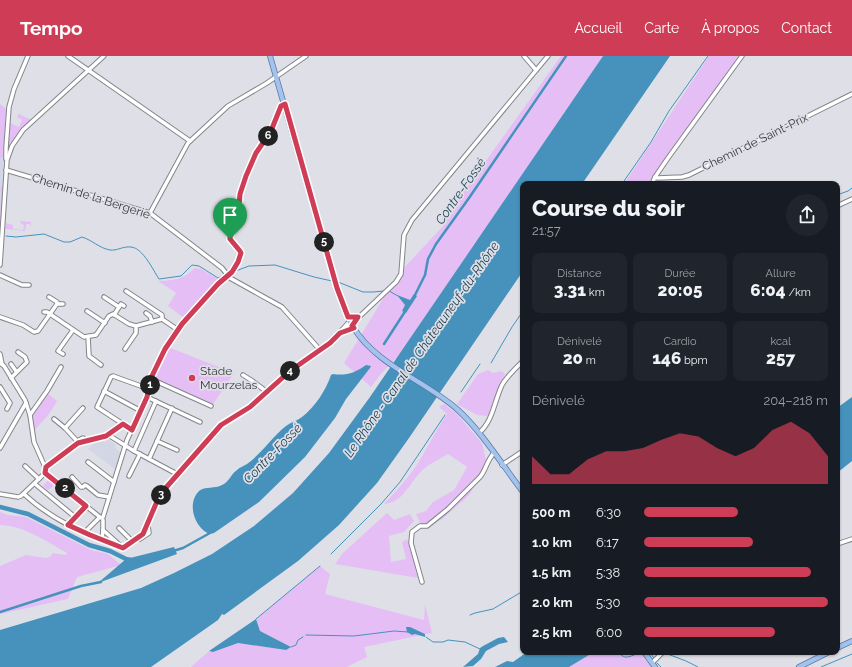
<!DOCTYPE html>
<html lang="fr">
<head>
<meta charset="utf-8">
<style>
  :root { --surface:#171b24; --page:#20242c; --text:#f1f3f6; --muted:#9ea1a6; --accent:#ce3d55 }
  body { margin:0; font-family:Raleway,sans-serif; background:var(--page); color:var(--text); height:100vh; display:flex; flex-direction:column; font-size:15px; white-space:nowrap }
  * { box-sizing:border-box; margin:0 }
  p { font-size:13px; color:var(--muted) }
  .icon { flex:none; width:22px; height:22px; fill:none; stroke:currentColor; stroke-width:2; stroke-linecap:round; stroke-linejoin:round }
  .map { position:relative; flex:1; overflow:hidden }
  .sheet { position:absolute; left:520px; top:125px; width:320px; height:474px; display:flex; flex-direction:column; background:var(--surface); border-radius:8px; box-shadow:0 1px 3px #0004 }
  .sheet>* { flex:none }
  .pin { position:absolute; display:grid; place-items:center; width:34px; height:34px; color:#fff; margin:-41px -17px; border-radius:50% 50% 50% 0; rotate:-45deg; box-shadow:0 0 4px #0007 }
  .pin .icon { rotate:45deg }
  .km { position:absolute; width:20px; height:20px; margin:-10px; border-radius:50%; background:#222; color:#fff; font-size:11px; line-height:20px; text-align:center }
  .round { display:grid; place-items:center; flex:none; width:42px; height:42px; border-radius:21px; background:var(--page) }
  .summary { display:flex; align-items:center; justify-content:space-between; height:68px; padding:0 12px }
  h1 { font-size:22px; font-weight:800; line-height:30px }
  .figures { display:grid; grid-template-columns:repeat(3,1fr); gap:6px; height:68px; padding:4px 12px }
  .figures div { display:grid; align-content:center; border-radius:8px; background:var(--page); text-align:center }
  .figures b { font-size:17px; font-weight:800 }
  .figures small { font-size:11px; font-weight:400 }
  .figures p { font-size:11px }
  .chart { height:112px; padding:8px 12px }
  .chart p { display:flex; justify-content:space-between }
  .chart svg { width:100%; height:72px; margin-top:4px; fill:var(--accent); opacity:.7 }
  ul { padding:0 12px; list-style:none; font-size:13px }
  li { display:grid; grid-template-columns:64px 48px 1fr; align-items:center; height:30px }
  li i { height:10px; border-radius:5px; background:var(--accent) }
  header { display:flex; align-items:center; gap:24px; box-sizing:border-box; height:56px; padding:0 20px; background:var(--accent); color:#fff }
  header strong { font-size:19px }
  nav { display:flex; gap:22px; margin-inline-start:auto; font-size:14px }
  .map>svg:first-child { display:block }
</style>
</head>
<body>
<header>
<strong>Tempo</strong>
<nav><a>Accueil</a><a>Carte</a><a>À propos</a><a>Contact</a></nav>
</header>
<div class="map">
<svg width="852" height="611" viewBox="0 0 852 611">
  <rect width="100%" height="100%" fill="#dfe0e7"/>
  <!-- built -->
  <g fill="#d3d6e4">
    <polygon points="0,48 6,53 1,168 0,169"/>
    <polygon points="108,383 116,389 114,391 121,397 116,414 88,393 96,386 102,384 105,386"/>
  </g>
  <!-- green -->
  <g fill="#e5bef6">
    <polygon points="561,0 603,0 399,299 380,319 371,331 344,307 398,218 446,167 450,155"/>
    <polygon points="709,0 738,0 689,71 651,123 650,128 624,128"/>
    <polygon points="0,48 6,53 3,101 0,102"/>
    <polygon points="19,58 32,64 19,76 7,93 10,67 19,71 22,64 17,61"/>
    <polygon points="3,129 1,166 0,170 1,137 0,132"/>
    <polygon points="20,165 31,166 31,172 30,168 26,168 25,175 5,173 6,167 13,169 13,173 23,174 24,169 21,168"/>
    <path d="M 195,212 L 201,213 L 218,223 L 221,223 L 196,247 L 184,262 L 168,250 L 176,237 L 158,225 C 177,224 181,224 195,212 Z"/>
    <polygon points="168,291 234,317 212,350 153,324 162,300"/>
    <polygon points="488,314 493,317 501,315 505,318 496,337 488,360 477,359 457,348 478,318"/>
    <polygon points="47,337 57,345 49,358 34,375 31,359"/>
    <path d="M 444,348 L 456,357 L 482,387 L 486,404 L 482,415 L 471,436 L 466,442 L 441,464 L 436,466 L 421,469 L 416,458 L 426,455 L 433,446 L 454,434 L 467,411 L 448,398 C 441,402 433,406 426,411 C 411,422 405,447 384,448 C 397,434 410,420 420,404 C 429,388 437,373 447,358 L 439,351 Z"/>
    <polygon points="50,422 52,426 57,427 48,434 43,430"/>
    <path d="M 0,456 L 8,459 L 26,461 L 91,494 L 108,498 L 121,509 L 77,521 L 68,543 L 0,558 L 0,510 L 26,499 L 46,502 L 51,500 L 52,497 L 66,499 L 67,497 C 46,485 25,470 0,469 Z"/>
    <polygon points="387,457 394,464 410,458 414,465 404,476 389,480 391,506 406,503 402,486 407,483 418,522 335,508 343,497"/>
    <polygon points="320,510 330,518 325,538 424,564 425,548 432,577 364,591 367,601 347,611 191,611 209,595 213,596 238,587 286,594 291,591 260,575 256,563"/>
    <polygon points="594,596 640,596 651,611 569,611"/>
  </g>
  <!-- water -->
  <g fill="#4692bc">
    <polygon points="603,0 670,0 582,128 523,128 523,215 409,382 377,427 339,469 298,505 224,559 222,558 218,564 151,611 0,611 0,574 141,532 174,517 212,498 254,470 293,437 329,397 370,341"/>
    <polygon points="414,238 417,240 406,257 402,255 405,249 397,239 410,244"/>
    <path d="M 366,309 L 371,310 L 370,312 L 346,343 L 335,362 L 305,401 L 259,446 L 214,477 L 210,478 C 195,473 186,448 199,435 C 205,430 215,433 222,429 C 229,426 231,418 237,414 C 240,411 244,410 247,408 C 262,397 272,381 286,370 C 291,366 297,365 302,361 C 315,351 326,334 331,319 L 333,318 C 346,320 355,317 366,309 Z"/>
    <polygon points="852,341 852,405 837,417 837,352"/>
    <polygon points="174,491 177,498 98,527 126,503"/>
    <polygon points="256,563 260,575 291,591 286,594 238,587 213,596 209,595"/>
    <polygon points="406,571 410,571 425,578 425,581 415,578 412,579 407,576"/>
    <polygon points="504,581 508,586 499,588 486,595 481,603 473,610 463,611 478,598 480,592 483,590 498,582"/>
    <polygon points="527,596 594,596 569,611 495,611 507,605 513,606"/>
  </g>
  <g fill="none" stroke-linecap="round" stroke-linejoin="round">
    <!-- stream -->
    <g stroke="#4692bc" stroke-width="1">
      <polyline points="622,128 651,86 669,55 708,0"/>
      <polyline points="837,139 848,135 852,132"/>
      <path d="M 6,180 L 16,181 L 44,178 L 64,186 L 70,186 L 82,181 C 92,184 99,192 110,194 C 117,195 123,190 131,191 C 143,192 153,214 159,223 L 181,220 L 192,209 L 199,210 L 218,222 L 223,220"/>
      <polyline points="233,216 249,210 275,209 314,221 332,225"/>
      <polyline points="338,226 363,236 373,236 384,235"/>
      <polyline points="389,235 398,240"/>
      <polyline points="491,307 512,271 523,255"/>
      <polyline points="461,336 480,308"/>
      <polyline points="331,498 381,448 400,426 445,359"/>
      <polyline points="470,559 475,557 493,553 523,535"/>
      <polyline points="256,563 320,510"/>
      <polyline points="306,579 354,580 394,575 408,576"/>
      <polyline points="426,581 433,586 443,586 448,584 465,586 480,593"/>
      <polyline points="291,591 296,589 298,584 303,581"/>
      <path d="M 619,596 C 624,606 633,599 640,596"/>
      <polyline points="649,596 654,602"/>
      <polyline points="658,596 660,596"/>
      <polyline points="665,597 686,605 698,611"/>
      <polyline points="657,607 661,611"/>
      <polyline points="821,611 852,598"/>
    </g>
    <!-- canal -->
    <g stroke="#4692bc" stroke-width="2.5">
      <polyline points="414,241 425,219 428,203 436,188 469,142 566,0"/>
      <polyline points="384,288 406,254"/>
      <polyline points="173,495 183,492 210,477"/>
      <polyline points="0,556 81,530 101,526"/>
    </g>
    <!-- river -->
    <polyline stroke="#4692bc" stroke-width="4.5" points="0,451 28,458 89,489 110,495 126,503 131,504"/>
    <!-- minor casing -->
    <g stroke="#83858b" stroke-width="5.5">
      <g id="minor">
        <polyline points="68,0 190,85"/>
        <polyline points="524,0 536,14"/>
        <polyline points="6,103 6,92 9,51 14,33 28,0"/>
        <polyline points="6,114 150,157 222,212 230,222 282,251 320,294"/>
        <polyline points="655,121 658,122 682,121 689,119 852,38"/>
        <polyline points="652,128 655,121 668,102 742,0"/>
        <polyline points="837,150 852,143"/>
        <polyline points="150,157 188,87 228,50 267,27 306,0"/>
        <polyline points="0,209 7,104 12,90 23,74 104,0"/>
        <polyline points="0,219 22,229 29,229"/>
        <polyline points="126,235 162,259 162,263"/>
        <polyline points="104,241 119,251 114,259"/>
        <polyline points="57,248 63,248"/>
        <polyline points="119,251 121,248 124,250"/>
        <polyline points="87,255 105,267"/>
        <polyline points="44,256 47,256 84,281 96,279 109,260 113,258 129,268 136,270 162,263 178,274"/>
        <polyline points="146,257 150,260 152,266"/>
        <polyline points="0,261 23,269 34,276 38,275 57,248 57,246 49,241"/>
        <polyline points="348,261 359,261"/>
        <polyline points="352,270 359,261 396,226 401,218 404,179 412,164 548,0"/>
        <polyline points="341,277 354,273"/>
        <polyline points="88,281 89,300 101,309"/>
        <polyline points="125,293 136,277 136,270"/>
        <polyline points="0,298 2,308"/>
        <polyline points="63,298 58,295 73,274"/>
        <polyline points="0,307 4,310 25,344 30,359 34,386 45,411 78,387 106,380 110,380 134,395 177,418"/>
        <polyline points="11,308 16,315"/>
        <polyline points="243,319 251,324 267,336"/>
        <polyline points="11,322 27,306 25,301 18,296"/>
        <polyline points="151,323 211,350"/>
        <polyline points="0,331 10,347 7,353"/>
        <polyline points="104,335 141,355"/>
        <polyline points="147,341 200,366"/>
        <polyline points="83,352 65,372 77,385 83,382"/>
        <polyline points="30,359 47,335 61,311"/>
        <polyline points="54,363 65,372"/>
        <polyline points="132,374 97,351 111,321 113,320 149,333"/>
        <path d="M 479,377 C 493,365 494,346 502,329 C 507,320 515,313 523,305"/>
        <polyline points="106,380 123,368"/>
        <polyline points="157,385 177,394"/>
        <polyline points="0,392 26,347"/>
        <polyline points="134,395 156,345"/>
        <polyline points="149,403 172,352"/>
        <polyline points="88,406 114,426"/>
        <polyline points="502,409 523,395"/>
        <polyline points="25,410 39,423"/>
        <polyline points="45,417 101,462"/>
        <polyline points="129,420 140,398"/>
        <polyline points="72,421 81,431 83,431 85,429 87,430 98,439 109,441"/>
        <polyline points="35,428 75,461"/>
        <polyline points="0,438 18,441 21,440 45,417"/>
        <path d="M 24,438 C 53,465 85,478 121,491"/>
        <polyline points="103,461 127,384 147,341 151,323 165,293 182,268 218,228 232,216 238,206 241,197 240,195 230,183 230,181 238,162 240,137 246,120 256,97 271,75 281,50 285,48"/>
        <polyline points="68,469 86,450"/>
        <polyline points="119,472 133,486"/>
        <polyline points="103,474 123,492 143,478 158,443 163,435 221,369 250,351 290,315 330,287 350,265"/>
        <polyline points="84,477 100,461"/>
        <polyline points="140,483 149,477 148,470"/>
        <polyline points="102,484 103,474 103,464"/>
        <polyline points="837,488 852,483"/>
        <path d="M 422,526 L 411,487 L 412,476 L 420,470 L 427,470 L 432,466 L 448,453 L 480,421 C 486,414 487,404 494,397"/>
        <polyline points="652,607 663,596"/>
      </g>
    </g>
    <!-- major casing -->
    <g stroke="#5778a6" stroke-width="6">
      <g id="major">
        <path d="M 270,0 L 337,232 C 341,245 345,259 353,271 C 377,310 426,325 458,354 C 482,376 503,410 523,436"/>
        <polyline points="837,592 852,585"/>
        <polyline points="644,596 655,611"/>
        <polyline points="799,611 829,596"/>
      </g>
    </g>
    <!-- minor -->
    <use href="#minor" stroke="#fff" stroke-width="3.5"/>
    <!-- major -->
    <use href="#major" stroke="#a3c2ec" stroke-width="4.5"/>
  </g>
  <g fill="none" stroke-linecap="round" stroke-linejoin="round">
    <!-- route casing -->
    <g stroke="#fff" stroke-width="8">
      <polygon id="route" points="285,48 337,232 348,261 358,261 352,270 354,272 340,277 330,287 290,315 250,351 221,369 163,435 158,443 143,478 123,492 90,479 68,469 86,450 45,417 46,411 78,387 106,380 123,368 132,374 147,341 151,322 165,293 182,268 218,228 232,216 238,206 241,197 240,195 230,183 230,181 238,162 240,138 246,120 256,97 271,75 281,50"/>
    </g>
    <!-- route -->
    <use href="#route" stroke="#ce3d55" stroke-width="5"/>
  </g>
  <!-- markers -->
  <circle fill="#ce3d55" stroke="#dfe0e7" stroke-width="1.5" cx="192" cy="322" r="4"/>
  <g text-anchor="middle" stroke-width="3.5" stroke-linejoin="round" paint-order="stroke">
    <!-- street labels -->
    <g font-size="12" fill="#3a3a3d" stroke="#dfe0e7">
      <text transform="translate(755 86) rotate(-26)" y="4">Chemin de Saint-Prix</text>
      <text transform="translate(91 140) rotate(18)" y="4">Chemin de la Bergerie</text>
    </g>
    <!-- poi labels -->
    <g font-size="12" fill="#3a3a3d" stroke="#dfe0e7" text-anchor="start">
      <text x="200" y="319">Stade<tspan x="200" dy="14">Mourzelas</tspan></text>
    </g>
    <!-- water labels -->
    <g font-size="13" font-style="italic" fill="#1c3e51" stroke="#dfe0e7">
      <text transform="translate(460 135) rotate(-55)" y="5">Contre-Fossé</text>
      <text transform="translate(421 293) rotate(-55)" y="5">Le Rhône - Canal de Châteauneuf-du-Rhône</text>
      <text transform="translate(272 397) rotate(-46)" y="5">Contre-Fossé</text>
    </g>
  </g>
</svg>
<div class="pin" style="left:230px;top:183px;background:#1e9e55"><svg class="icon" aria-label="arrive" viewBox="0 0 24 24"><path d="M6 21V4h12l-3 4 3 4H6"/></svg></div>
<b class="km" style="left:150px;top:329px">1</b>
<b class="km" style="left:65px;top:432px">2</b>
<b class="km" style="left:161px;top:439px">3</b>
<b class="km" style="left:290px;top:315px">4</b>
<b class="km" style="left:324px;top:186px">5</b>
<b class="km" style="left:268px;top:80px">6</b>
<section class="sheet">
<div class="summary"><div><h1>Course du soir</h1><p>21:57</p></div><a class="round"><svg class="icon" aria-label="share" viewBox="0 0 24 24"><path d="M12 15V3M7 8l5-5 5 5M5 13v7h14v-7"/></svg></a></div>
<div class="figures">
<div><p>Distance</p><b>3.31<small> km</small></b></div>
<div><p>Durée</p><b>20:05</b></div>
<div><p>Allure</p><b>6:04<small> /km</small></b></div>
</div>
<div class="figures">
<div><p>Dénivelé</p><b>20<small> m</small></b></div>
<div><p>Cardio</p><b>146<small> bpm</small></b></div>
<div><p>kcal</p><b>257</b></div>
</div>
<div class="chart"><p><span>Dénivelé</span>204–218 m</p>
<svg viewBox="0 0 160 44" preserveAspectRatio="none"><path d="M0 44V27L10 38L20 38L30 29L40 24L50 24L60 22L70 17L80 13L90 15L100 22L110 27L120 22L130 11L140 6L150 13L160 27V44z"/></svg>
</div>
<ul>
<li><b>500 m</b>6:30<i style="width:51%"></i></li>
<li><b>1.0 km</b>6:17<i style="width:59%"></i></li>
<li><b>1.5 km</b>5:38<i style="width:91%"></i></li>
<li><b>2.0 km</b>5:30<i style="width:100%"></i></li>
<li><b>2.5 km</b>6:00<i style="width:71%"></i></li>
</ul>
</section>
</div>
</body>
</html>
